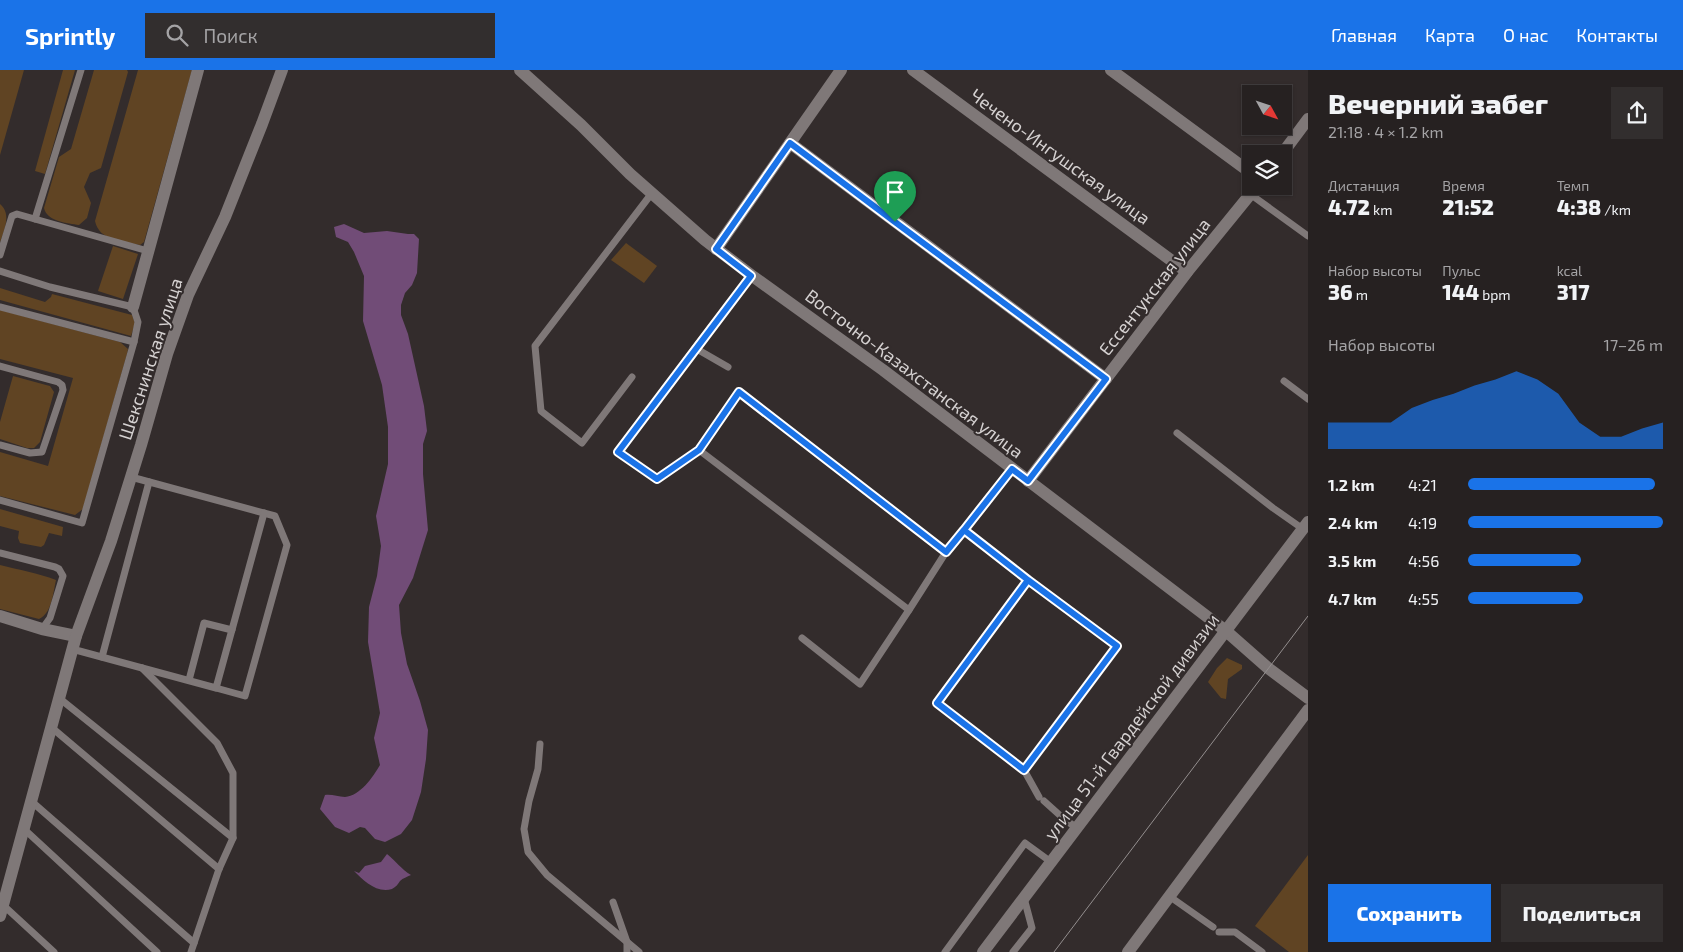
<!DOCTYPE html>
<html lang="ru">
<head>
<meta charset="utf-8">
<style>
  :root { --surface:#262121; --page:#322e2e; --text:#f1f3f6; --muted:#a4a3a5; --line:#423e3f; --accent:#1a73e8 }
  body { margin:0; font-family:"Exo 2",sans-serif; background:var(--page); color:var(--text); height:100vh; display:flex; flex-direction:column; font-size:19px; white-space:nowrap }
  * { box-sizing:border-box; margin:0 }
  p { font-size:16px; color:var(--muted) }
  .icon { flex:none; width:28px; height:28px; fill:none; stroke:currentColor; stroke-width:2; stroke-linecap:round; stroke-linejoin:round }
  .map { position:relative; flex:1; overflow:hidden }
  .side { display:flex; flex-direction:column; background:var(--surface); width:375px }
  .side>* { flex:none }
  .needle { width:32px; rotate:130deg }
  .fabs { position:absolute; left:1242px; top:15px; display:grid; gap:10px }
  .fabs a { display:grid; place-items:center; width:50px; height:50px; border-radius:0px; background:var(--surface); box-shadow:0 1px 4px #0004,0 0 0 1px var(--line); font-size:25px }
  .pin { position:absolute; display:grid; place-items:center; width:42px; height:42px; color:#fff; margin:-51px -21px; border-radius:50% 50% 50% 0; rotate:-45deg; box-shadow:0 0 5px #0007 }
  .pin .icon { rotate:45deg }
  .round { display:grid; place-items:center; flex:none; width:52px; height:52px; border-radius:0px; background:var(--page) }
  .headline { display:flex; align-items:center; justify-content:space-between; height:85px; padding:0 20px }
  h1 { font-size:28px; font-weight:800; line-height:38px }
  .metrics { display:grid; grid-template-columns:repeat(3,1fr); gap:8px; height:85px; padding:5px 20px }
  .metrics div { display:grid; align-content:center }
  .metrics b { font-size:21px; font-weight:800 }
  .metrics small { font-size:14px; font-weight:400 }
  .metrics p { font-size:14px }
  .chart { height:140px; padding:10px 20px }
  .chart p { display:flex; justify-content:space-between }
  .chart svg { width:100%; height:90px; margin-top:5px; fill:var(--accent); opacity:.7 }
  .cta { display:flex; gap:10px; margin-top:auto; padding:10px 20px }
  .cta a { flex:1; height:58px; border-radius:0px; background:var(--accent); color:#fff; font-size:20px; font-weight:800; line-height:58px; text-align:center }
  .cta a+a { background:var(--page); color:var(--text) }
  ul { padding:0 20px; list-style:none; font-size:16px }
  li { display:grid; grid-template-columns:80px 60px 1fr; align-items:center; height:38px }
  li i { height:12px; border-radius:6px; background:var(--accent) }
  header { display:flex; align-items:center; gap:30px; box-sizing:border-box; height:70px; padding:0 25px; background:var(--accent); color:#fff }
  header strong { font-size:24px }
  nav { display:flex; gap:28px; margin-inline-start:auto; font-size:18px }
  .search { width:350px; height:45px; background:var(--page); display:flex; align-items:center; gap:12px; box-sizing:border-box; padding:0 18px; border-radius:0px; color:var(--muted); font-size:19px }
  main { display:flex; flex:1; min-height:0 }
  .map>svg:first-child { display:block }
</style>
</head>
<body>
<header>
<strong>Sprintly</strong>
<div class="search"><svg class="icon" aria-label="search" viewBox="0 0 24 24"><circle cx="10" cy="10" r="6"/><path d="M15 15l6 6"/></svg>Поиск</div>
<nav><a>Главная</a><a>Карта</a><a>О нас</a><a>Контакты</a></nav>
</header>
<main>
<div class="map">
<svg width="1308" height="882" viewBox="0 0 1308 882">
  <rect width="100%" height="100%" fill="#332c2c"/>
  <!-- green -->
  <g fill="#604423">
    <polygon points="0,0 24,0 0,85"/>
    <polygon points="63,0 75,0 45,104 35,101"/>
    <path d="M 94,0 L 127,0 L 128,2 L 101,98 L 90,103 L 84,117 L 91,133 L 87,148 L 79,155 C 68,153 47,152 44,138 L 59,87 L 71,79 Z"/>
    <path d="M 138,0 L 192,0 L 144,172 L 140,175 C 123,171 99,171 95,151 Z"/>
    <path d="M 0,134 C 12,144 4,160 0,173 Z"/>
    <polygon points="626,173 657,196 644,213 611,190"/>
    <polygon points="113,176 138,184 123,229 98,221"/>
    <polygon points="0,218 45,232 51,227 52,224 132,245 135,253 131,266 0,230"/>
    <polygon points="0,240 120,272 128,279 127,284 83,439 75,445 0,426 0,382 48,396 73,308 0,289"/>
    <polygon points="13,306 46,315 50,316 54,322 40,372 34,378 27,378 0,369 0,352"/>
    <polygon points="0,439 63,457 62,466 49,463 44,475 41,477 20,473 18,468 19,461 0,456"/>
    <path d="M 0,495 C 19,500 38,503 56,510 C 53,523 52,543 39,549 L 0,539 Z"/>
    <polygon points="1227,588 1242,595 1242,599 1228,609 1226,629 1221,628 1208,612 1217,598"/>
    <polygon points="1308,785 1308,882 1289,882 1255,856"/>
  </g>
  <!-- water -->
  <g fill="#714c77">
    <path d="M 344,154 L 364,163 L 387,161 L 408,164 L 414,164 L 419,169 L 417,203 L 412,215 L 405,223 L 401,235 L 401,245 L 408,264 L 424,336 L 427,361 L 423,374 L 423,404 L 428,460 L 413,508 L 399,535 L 401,563 L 407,594 L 420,631 L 428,660 L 426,689 L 421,722 L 412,750 L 401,764 L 385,772 L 375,769 L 365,758 L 360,757 L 349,763 L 335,757 L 320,739 L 325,725 C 332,724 338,727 345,727 C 360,726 373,707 380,695 L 374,668 L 380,643 L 368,572 L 369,537 L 377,506 L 381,476 L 376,446 L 388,394 L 388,357 L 382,315 L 363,251 L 364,206 L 354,182 L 348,172 L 336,167 L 334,157 Z"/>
    <path d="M 387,784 C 396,791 401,799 411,805 C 407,807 403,808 400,811 C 398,814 396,817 392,819 C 377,824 363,810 354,801 L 359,803 L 365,796 L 381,792 Z"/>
  </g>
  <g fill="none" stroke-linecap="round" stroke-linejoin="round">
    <!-- service -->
    <g stroke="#7f7878" stroke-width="7">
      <polyline points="1250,124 1308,166"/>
      <polyline points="35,149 81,0"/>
      <polyline points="0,185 12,146 17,144 148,181"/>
      <polyline points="0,201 50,217 133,237 138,252 134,272 82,453 0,430"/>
      <polyline points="0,237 134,272"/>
      <polyline points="695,278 618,382 657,409 699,380"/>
      <polyline points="0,296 58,312 62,315 63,320 42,382 30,383 0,375"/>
      <polyline points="728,297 695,278 751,205"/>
      <polyline points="632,307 582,373 541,341 535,276 652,123"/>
      <polyline points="1284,311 1308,329"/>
      <polyline points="1177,363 1273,438 1303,459"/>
      <polyline points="131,407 275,446 287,475 245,626 216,618"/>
      <polyline points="964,460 1028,510 1117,576 1024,700"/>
      <polyline points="0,483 55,497 59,499 63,506 50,548 42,559"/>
      <polyline points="1028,510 937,633 1024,700 1039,727"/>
      <polyline points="909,540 699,380 739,322 946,482"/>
      <polyline points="802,568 860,614 909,540 946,482 1012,399"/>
      <polyline points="72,579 216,618 264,443"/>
      <polyline points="102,587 149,412"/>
      <polyline points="142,598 217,673 233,703 233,768 219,799 191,882"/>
      <polyline points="189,610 204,553 232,560"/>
      <polyline points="59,628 233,768"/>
      <polyline points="51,657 219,799"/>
      <polyline points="540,674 538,699 529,731 524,759 528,782 547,805 639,882"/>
      <polyline points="31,731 194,873"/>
      <polyline points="1044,731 1064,749 1077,758"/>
      <polyline points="24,759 157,882"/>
      <polyline points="1169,826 1213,857"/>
      <polyline points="613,832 627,872 627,882"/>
      <polyline points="3,835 54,882"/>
      <polyline points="1219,862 1235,862 1262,882"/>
      <polyline points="945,882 1025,773 1051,792"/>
      <polyline points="1013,882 1032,858 1024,828"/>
    </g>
    <!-- minor -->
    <g stroke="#7f7878" stroke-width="12">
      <polyline points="520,0 581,55 630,104 705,170 751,205 883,300 1226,561"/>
      <polyline points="913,0 1187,202"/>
      <polyline points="1111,0 1251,103"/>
      <polyline points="790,73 1106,309"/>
      <polyline points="1282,84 1308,49"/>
      <polyline points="716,179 841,0"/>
      <polyline points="133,237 198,0"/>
      <polyline points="1028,411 1187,202 1257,116"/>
      <polyline points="0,546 42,559 76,566"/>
      <polyline points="0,846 76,566 111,471 141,375 167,284 188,225 225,147 262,54 282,0"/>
    </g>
    <!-- secondary -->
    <g stroke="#7f7878" stroke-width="12">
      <polyline points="1226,561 1268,598 1308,628"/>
      <polyline points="983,882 1308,452"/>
      <polyline points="1128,882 1308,640"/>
    </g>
    <!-- tram -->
    <polyline stroke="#938e8e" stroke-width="1" points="1054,882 1308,546"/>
  </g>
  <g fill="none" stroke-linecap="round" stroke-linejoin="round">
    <!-- route casing -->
    <g stroke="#fff" stroke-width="10">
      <polyline id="route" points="895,152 1106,309 1028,411 1012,399 964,460 1028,510 1117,576 1024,700 937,633 1028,510 964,460 946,482 739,322 699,380 657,409 618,382 751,206 716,179 790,73 895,152"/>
    </g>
    <!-- route -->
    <use href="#route" stroke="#1a73e8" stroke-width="6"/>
  </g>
  <g text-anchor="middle" stroke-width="4" stroke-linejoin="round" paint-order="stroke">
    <!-- street labels -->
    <g font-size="18" fill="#d5d1d1" stroke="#332c2c">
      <text transform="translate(1060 87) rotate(36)" y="6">Чечено-Ингушская улица</text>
      <text transform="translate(1155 217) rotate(-52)" y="6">Ессентукская улица</text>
      <text transform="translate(151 289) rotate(-72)" y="6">Шекснинская улица</text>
      <text transform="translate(914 304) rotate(37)" y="6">Восточно-Казахстанская улица</text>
      <text transform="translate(1132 657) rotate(-53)" y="6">улица 51-й Гвардейской дивизии</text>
    </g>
  </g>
</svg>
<div class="fabs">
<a><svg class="needle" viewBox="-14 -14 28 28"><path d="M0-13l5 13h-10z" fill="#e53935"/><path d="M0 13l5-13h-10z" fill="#a4a3a5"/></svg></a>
<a><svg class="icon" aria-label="layers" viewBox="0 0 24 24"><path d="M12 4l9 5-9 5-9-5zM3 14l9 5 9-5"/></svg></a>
</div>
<div class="pin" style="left:895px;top:152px;background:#1e9e55"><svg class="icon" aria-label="arrive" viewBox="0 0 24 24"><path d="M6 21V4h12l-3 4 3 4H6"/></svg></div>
</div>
<section class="side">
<div class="headline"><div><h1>Вечерний забег</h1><p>21:18 · 4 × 1.2 km</p></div><a class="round"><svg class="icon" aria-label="share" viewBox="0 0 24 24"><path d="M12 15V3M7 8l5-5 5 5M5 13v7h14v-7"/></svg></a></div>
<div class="metrics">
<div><p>Дистанция</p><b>4.72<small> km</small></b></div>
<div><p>Время</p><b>21:52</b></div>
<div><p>Темп</p><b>4:38<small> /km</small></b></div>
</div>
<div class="metrics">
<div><p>Набор высоты</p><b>36<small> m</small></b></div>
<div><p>Пульс</p><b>144<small> bpm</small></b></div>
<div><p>kcal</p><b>317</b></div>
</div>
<div class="chart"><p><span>Набор высоты</span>17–26 m</p>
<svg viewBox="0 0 160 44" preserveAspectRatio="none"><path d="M0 44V31L10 31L20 31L30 31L40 24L50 20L60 17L70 13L80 10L90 6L100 10L110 17L120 31L130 38L140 38L150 34L160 31V44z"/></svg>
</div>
<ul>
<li><b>1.2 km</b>4:21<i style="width:96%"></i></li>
<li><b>2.4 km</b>4:19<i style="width:100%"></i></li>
<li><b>3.5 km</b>4:56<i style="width:58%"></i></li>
<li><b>4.7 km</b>4:55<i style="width:59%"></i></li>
</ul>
<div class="cta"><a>Сохранить</a><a>Поделиться</a></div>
</section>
</main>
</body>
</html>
